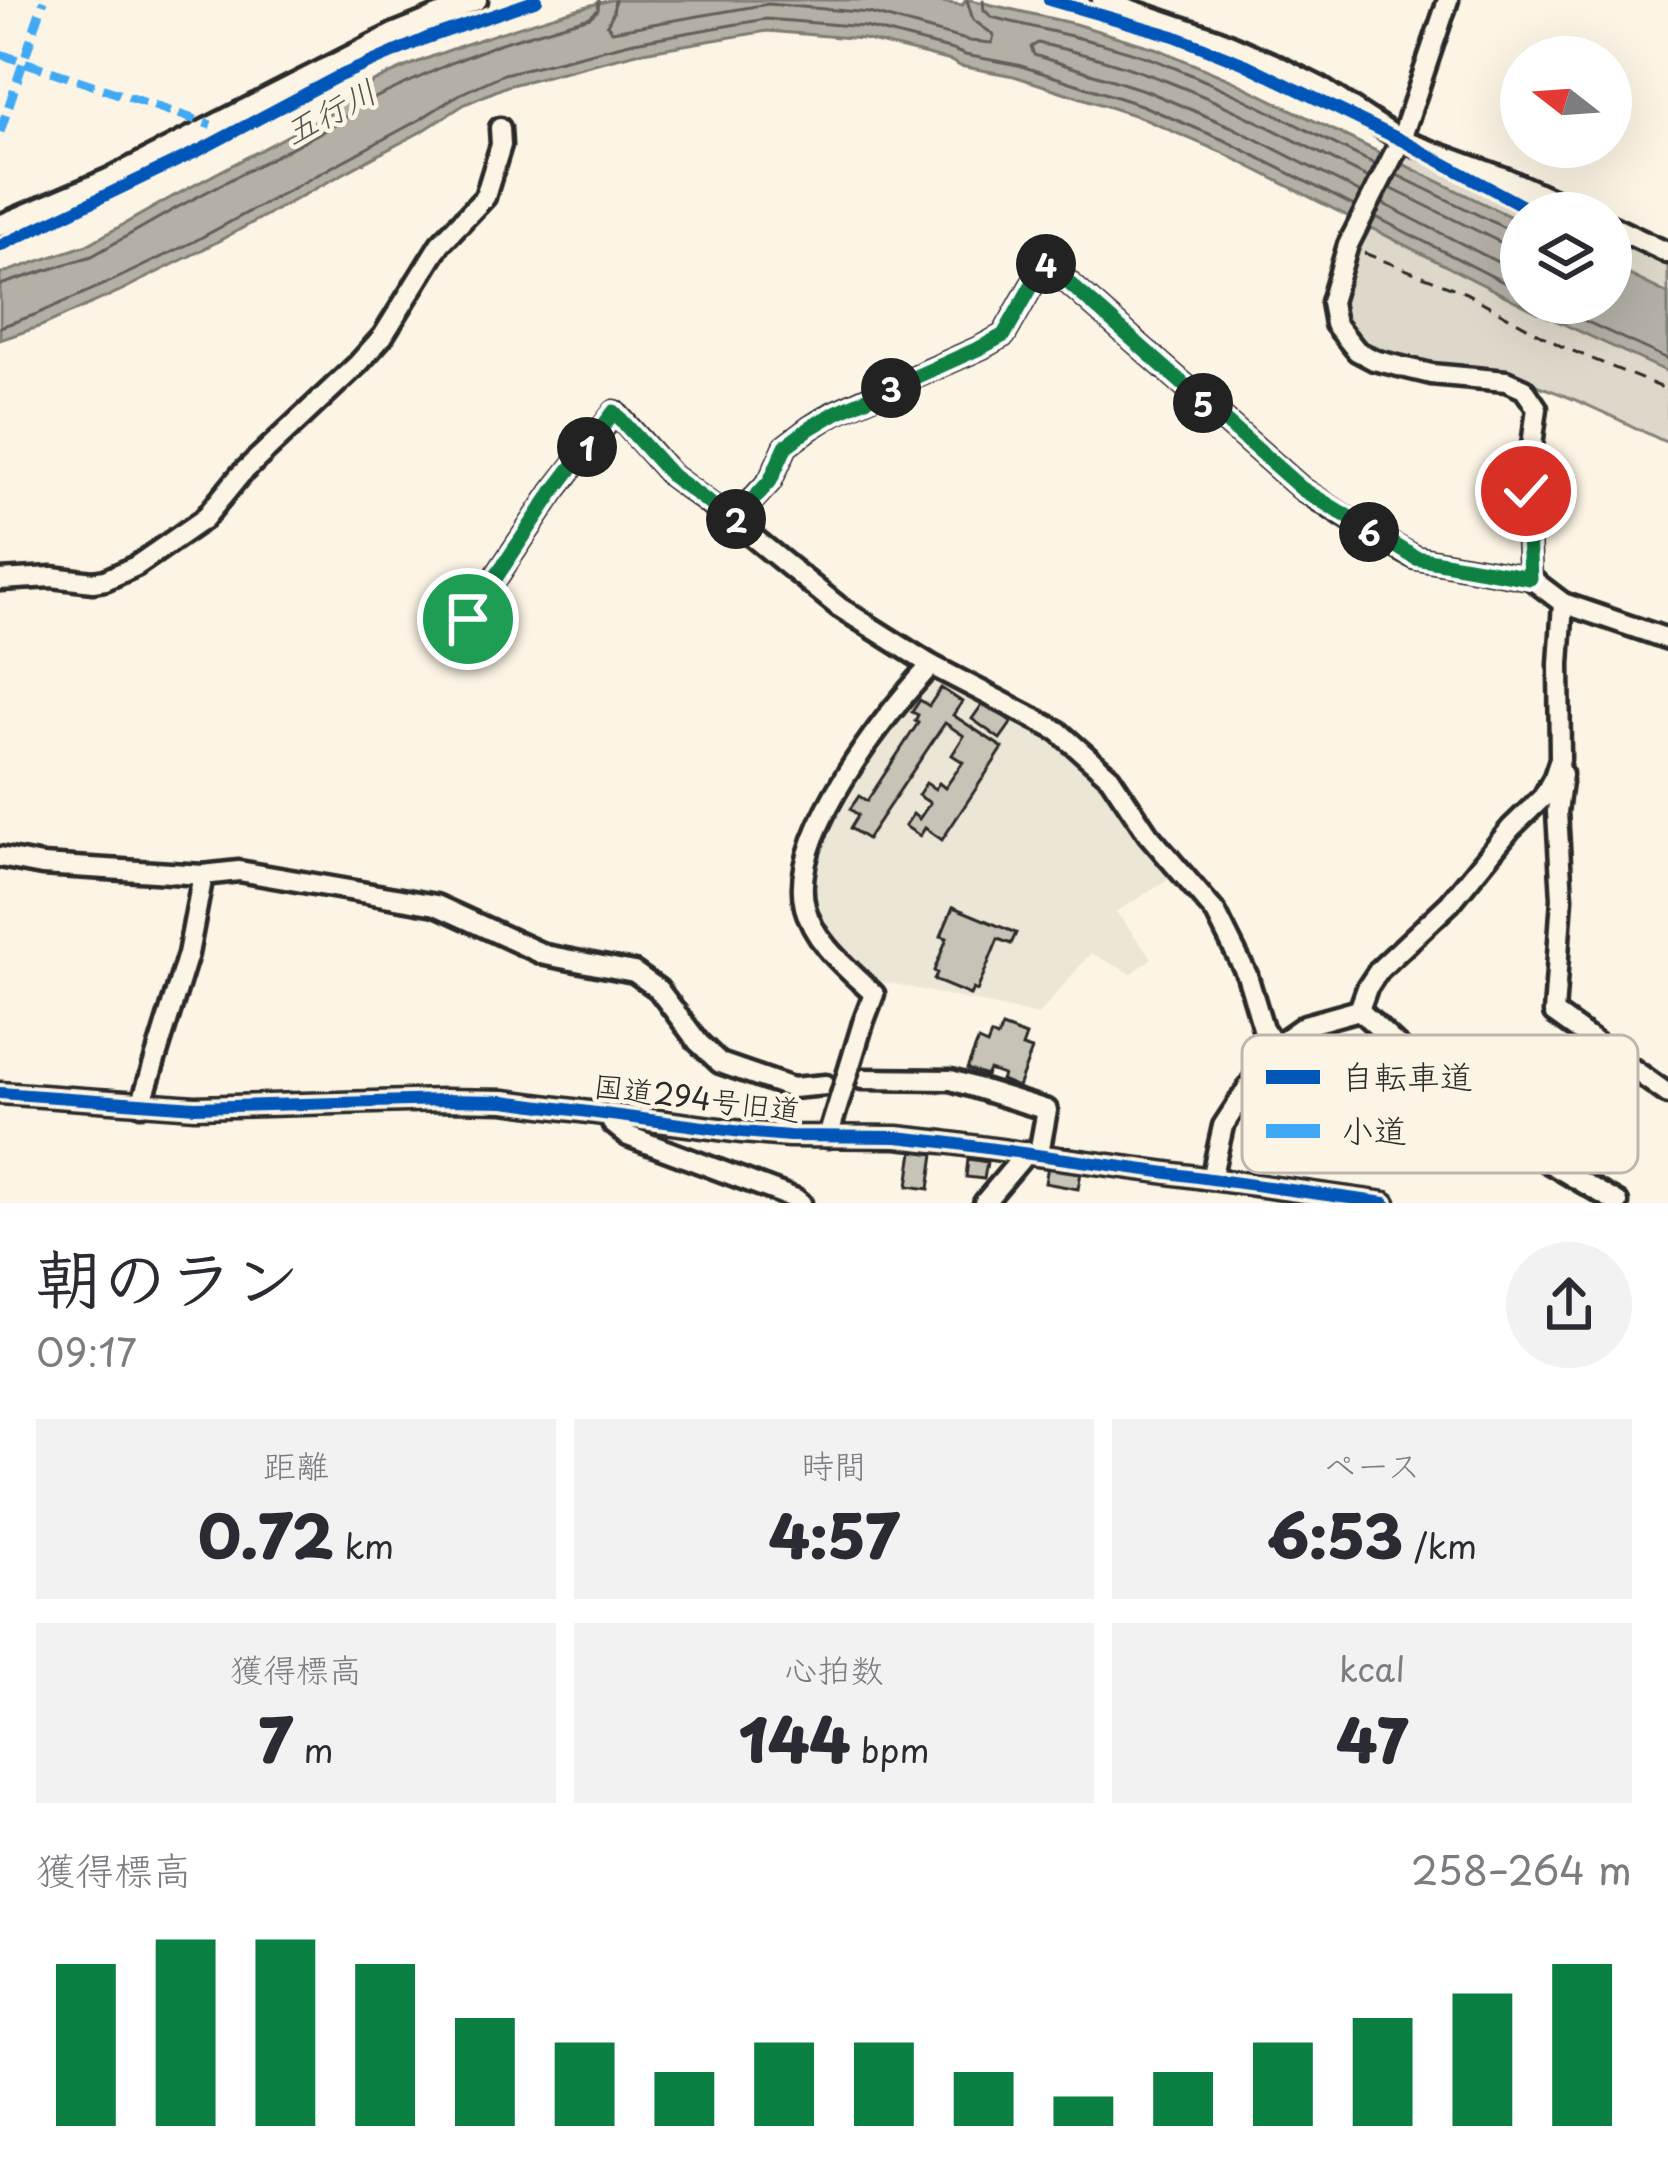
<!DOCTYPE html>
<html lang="ja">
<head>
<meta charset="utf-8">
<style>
  :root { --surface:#fff; --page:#f2f2f3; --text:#2b2b33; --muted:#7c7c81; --accent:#0b8043 }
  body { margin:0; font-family:"Playpen Sans","Klee One",sans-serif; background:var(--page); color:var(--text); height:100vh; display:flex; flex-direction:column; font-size:45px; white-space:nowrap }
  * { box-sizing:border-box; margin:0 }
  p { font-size:39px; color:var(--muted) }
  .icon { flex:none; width:66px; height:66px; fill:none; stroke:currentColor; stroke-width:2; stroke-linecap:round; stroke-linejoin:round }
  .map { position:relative; height:1203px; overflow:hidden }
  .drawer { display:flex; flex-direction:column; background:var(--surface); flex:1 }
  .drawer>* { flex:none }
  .needle { width:78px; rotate:287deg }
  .controls { position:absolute; left:1500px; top:36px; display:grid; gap:24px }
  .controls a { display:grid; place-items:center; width:132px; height:132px; border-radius:50%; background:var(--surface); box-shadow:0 12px 48px #0002; font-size:60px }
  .pin { position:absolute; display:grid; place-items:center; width:102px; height:102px; color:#fff; margin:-51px; border:6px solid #fff; border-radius:50%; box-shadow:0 3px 12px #0007 }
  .km { position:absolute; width:60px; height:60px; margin:-30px; border-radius:50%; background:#222; color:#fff; font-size:33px; line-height:60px; text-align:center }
  .round { display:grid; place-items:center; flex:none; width:126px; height:126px; border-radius:63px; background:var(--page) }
  .summary { display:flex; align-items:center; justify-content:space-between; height:204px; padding:0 36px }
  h1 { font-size:66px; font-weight:800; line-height:90px }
  .figures { display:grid; grid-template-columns:repeat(3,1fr); gap:18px; height:204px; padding:12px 36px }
  .figures div { display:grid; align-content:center; border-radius:0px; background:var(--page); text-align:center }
  .figures b { font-size:60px; font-weight:800 }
  .figures small { font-size:33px; font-weight:400 }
  .figures p { font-size:33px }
  .chart { height:336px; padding:24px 36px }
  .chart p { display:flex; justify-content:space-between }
  .chart svg { width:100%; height:216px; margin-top:12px; stroke:var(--accent); stroke-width:6 }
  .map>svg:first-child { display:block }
</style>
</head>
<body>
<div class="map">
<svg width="1668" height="1203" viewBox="0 0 1668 1203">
  <rect width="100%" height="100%" fill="#fcf5e5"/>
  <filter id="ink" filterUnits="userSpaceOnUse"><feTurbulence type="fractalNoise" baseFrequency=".00833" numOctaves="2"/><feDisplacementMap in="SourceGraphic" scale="24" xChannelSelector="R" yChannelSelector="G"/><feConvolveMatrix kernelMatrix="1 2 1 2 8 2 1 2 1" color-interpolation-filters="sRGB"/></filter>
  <g filter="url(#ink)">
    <!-- built -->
    <polygon fill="#ece6d7" points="931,676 974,699 1013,715 1058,741 1087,769 1173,877 1116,912 1152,958 1132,974 1091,953 1038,1015 875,980 838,946 813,899 813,870 825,841 861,777"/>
    <!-- green -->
    <path fill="#ded8ca" stroke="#84827a" stroke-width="3" d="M 1403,150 L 1433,166 L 1455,166 L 1568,213 L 1521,213 L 1521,303 L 1611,303 L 1611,233 L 1668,259 L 1668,443 C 1618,420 1569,393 1515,379 C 1467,367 1360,374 1338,320 C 1324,287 1386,182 1403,150 Z"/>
    <!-- water -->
    <path fill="#b4b0a5" stroke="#7d7b74" stroke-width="3" d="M 611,0 L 926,0 L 963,5 L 965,0 L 971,0 L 1075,24 L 1158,49 L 1233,81 L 1521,222 L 1521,303 L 1611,303 L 1611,266 L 1668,294 L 1668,372 L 1535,311 L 1221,152 L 1137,116 L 1014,76 L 960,66 L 951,61 L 863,39 L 767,31 L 637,53 L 507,86 L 465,104 L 426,129 L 198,252 L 120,291 L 41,326 L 0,340 L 0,274 L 87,245 L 172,197 L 336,110 C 354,73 565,11 611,0 Z"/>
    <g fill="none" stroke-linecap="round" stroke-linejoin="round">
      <!-- shore -->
      <g stroke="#62605c" stroke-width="3">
        <polyline points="615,0 613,13 607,25 612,31 768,4 869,13 970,41 992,43 994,35 973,20 967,0"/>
        <path d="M 983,0 L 984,10 L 992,17 C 1046,31 1102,41 1155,60 C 1231,89 1303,129 1375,164"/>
        <polyline points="1397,175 1511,231 1521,232"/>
        <polyline points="1390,188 1506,245 1521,247"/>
        <path d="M 1361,193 L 1232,127 L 1147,91 L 1034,55 L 1031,47 L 1038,43 C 1074,51 1111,61 1147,74 C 1223,100 1296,142 1369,178"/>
        <polyline points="1382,203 1521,274"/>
        <polyline points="1376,217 1521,291"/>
        <polyline points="0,285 92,256 178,207 342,121 353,108 451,63 501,43 590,17 598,10 599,0"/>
        <polyline points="1546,303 1668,359"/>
        <polyline points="0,327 37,314 114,280 193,242 419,120 460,94 504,74 634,42 766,19 865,27 953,50 965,55 1018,65 1141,105 1226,141 1354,206"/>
      </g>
    </g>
    <!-- building -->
    <g fill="#c8c3b7" stroke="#2b2b2b" stroke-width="3">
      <polygon points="941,688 962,702 953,715 1003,748 942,840 925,828 920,836 905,826 913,814 919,819 930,803 918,795 926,783 935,789 939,783 945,788 963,762 952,755 964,736 945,723 867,839 850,828 858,815 850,809 859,796 867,801 918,723 915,721 918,715 912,712 920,700 929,706"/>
      <polygon points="984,702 1012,722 1000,739 972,719"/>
      <polygon points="953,907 1016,933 1011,944 998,939 977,991 973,989 970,995 934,980 937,973 934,971 947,938 941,936"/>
      <polygon points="1002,1027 1026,1036 1022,1047 1032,1050 1018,1087 1001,1080 1003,1075 989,1070 986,1076 967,1069 978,1041 987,1045 991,1035 997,1038"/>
      <polygon points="913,1151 934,1154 929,1189 908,1186"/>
      <polygon points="968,1159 987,1162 984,1179 966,1177"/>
      <polygon points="1048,1166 1081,1172 1078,1189 1045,1183"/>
    </g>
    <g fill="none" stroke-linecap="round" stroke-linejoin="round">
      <!-- minor casing -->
      <g stroke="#2b2b2b" stroke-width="27">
        <g id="minor">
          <polyline points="1102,0 1217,39 1274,64 1320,87 1401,140 1505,178 1583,213"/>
          <polyline points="1448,0 1401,140 1348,245 1331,302 1335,324 1357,351 1374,360 1431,374 1506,381 1524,389 1537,408 1526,491 1530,578"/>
          <polyline points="0,225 108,179 395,33 477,0"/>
          <polyline points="1611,226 1668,253"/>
          <polyline points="733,521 770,481 786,446 810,428 834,413 982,347 1004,335 1045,262 1302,489 1366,531 1416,558 1530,578 1563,603 1668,639"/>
          <polyline points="0,580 52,577 93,582 105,580 136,566 204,519 240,475 358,364 383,336 440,244 485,197 501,145 500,128"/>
          <polyline points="468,619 553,492 615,412 672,476 733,521 839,607 931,665 1058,731 1110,777 1148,834 1216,913 1247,975 1263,1028 1275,1046"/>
          <polyline points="1562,774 1557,812 1562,898 1554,1013 1668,1094"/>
          <polyline points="0,857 42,865 203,875 239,871 436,905 545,955 634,972 658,989 698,1042 720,1063 792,1088 826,1085"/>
          <polyline points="1359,1010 1367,988 1379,970 1450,903 1511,828 1543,797 1554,777 1560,759 1559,664 1563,603"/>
          <polyline points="1359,1010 1452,1096 1525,1149 1618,1203"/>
          <path d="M 863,1023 L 874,994 C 848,969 814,943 805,907 C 787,836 886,714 931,665"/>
          <polyline points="862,1079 951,1080 1047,1110 1039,1153"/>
          <polyline points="0,1093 195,1107 444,1100 504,1101 742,1132 789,1136 897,1137 943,1142 1385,1203"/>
          <polyline points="141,1105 188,954 203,875"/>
          <polyline points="609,1114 612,1123 628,1136 796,1199 801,1203"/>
          <polyline points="828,1137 840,1098"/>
          <polyline points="1211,1179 1223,1126 1275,1046 1305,1025 1359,1010"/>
          <polyline points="984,1203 1027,1152"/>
        </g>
      </g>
      <!-- path -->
      <polyline stroke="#2b2b2b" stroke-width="3" stroke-dasharray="12 9" stroke-linecap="butt" points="1364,253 1466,293 1561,346 1668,390"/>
      <!-- minor -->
      <use href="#minor" stroke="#fcf5e5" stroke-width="18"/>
      <!-- minor-bridge casing -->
      <g stroke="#2b2b2b" stroke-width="27" stroke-linecap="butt">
        <polyline id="minor-bridge" points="840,1098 863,1023"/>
      </g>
      <!-- minor-bridge -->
      <use href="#minor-bridge" stroke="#fcf5e5" stroke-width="18"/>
      <!-- quiet -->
      <g stroke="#3fa9f5" stroke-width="9" stroke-dasharray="18 9" stroke-linecap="butt">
        <polyline points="0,54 211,125"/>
        <polyline points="0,132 44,0"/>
      </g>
      <!-- cycleway casing -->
      <g stroke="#fcf5e5" stroke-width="20">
        <g id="cycleway">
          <polyline points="1049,0 1174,36 1245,64 1401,140 1536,213"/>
          <polyline points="0,246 200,150 335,78 427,38 537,0"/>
          <polyline points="0,1093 195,1107 444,1100 504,1101 742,1132 789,1136 897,1137 943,1142 1385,1203"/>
        </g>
      </g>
      <!-- cycleway -->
      <use href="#cycleway" stroke="#0057b8" stroke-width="12"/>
    </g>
  </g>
  <g fill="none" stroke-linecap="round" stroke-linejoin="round" filter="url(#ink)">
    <!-- route casing -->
    <g stroke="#fff" stroke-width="24">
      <polyline id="route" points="468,619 553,492 614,412 672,476 734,521 770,481 786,446 810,428 835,413 982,347 1004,335 1045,262 1302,489 1416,558 1530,578 1526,491"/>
    </g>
    <!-- route -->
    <use href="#route" stroke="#0b8043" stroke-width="15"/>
  </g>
  <g text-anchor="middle" stroke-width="9" stroke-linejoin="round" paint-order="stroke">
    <!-- street labels -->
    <g font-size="30" fill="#2b2b2b" stroke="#fcf5e5">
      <text transform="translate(697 1099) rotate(7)" y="10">国道294号旧道</text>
    </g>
    <!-- water labels -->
    <g font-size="33" font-style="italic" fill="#545350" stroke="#fcf5e5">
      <text transform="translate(330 112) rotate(-28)" y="12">五行川</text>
    </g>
  </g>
  <!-- legend -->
  <rect x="1242" y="1035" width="396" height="138" rx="18" fill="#fcf5e5" stroke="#bdb8ad" stroke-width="3"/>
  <rect x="1266" y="1070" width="54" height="14" fill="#0057b8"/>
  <rect x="1266" y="1124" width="54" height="14" fill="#3fa9f5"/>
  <g font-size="33" fill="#2b2b2b">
    <text x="1341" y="1089">自転車道</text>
    <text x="1341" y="1143">小道</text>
  </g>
</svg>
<div class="controls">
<a><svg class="needle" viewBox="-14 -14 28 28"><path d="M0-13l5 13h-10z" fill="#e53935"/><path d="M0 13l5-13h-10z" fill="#7c7c81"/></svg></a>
<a><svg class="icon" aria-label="layers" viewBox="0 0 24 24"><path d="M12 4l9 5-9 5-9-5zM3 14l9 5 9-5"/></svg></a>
</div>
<div class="pin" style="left:468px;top:619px;background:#1e9e55"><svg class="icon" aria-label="arrive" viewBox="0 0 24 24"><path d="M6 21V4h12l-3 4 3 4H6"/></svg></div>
<div class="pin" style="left:1526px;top:491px;background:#d93025"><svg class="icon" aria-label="check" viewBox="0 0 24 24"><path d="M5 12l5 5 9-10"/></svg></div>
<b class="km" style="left:587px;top:447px">1</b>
<b class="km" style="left:736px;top:519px">2</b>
<b class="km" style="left:891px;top:388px">3</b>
<b class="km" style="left:1046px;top:264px">4</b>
<b class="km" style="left:1203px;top:403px">5</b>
<b class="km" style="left:1369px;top:532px">6</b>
</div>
<section class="drawer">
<div class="summary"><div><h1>朝のラン</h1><p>09:17</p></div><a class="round"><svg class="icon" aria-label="share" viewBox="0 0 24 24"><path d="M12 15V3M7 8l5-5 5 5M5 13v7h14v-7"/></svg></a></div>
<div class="figures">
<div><p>距離</p><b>0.72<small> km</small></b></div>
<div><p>時間</p><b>4:57</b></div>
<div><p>ペース</p><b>6:53<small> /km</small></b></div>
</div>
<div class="figures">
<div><p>獲得標高</p><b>7<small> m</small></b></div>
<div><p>心拍数</p><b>144<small> bpm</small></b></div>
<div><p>kcal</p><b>47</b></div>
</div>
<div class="chart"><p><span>獲得標高</span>258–264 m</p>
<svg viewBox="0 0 160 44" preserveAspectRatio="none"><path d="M5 44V11M15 44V6M25 44V6M35 44V11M45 44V22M55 44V27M65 44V33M75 44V27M85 44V27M95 44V33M105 44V38M115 44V33M125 44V27M135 44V22M145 44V17M155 44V11"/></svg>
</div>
</section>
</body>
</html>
